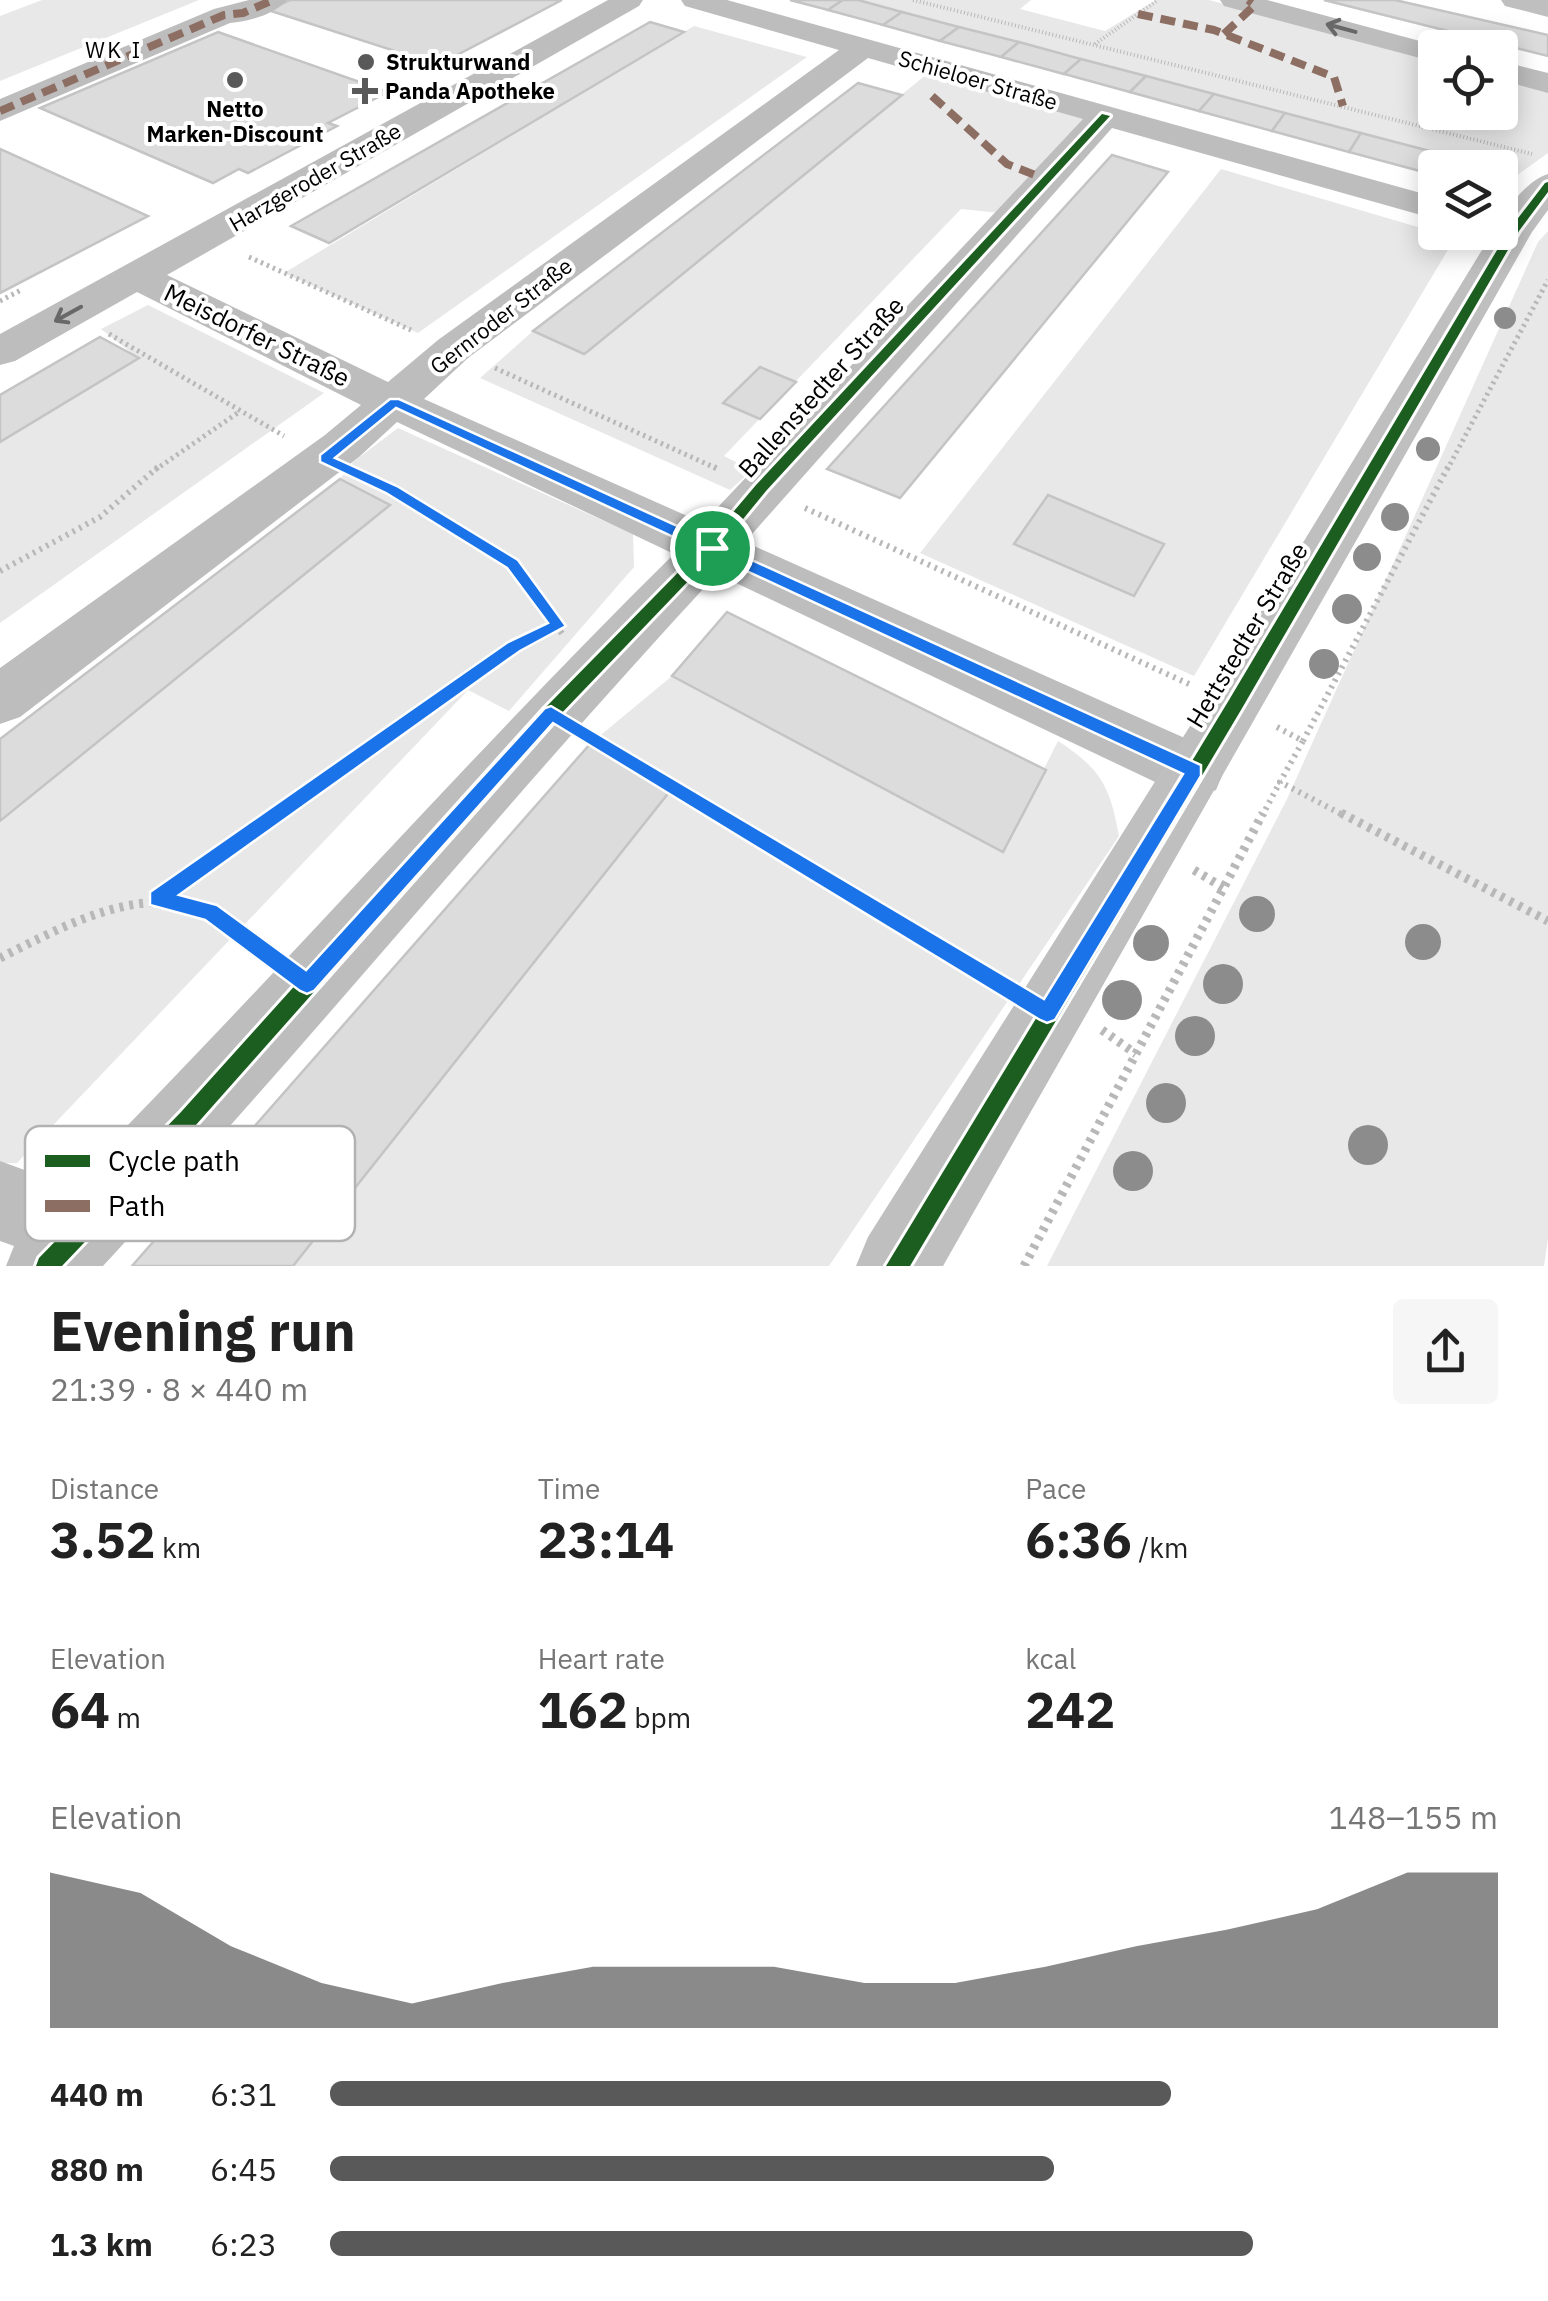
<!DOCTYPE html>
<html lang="en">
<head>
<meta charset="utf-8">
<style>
  :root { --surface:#fff; --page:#f6f6f6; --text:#222; --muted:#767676; --accent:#595959 }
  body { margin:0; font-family:"IBM Plex Sans",sans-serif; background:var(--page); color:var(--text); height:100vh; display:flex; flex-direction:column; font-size:38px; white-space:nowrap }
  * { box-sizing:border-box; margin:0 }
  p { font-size:32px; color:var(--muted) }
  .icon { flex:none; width:55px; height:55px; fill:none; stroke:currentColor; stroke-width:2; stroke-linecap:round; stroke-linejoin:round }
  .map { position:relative; height:1266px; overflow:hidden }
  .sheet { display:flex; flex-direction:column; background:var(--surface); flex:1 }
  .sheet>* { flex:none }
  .fabs { position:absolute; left:1418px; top:30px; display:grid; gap:20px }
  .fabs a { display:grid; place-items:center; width:100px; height:100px; border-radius:10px; background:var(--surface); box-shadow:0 5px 25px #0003; font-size:50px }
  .pin { position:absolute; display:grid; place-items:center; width:85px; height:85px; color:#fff; margin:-42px; border:5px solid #fff; border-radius:50%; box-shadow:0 2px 10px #0007 }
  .round { display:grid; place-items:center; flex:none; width:105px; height:105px; border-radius:10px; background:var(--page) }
  .overview { display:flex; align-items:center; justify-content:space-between; height:170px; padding:0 50px }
  h1 { font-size:55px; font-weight:700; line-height:75px }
  .stats { display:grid; grid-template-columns:repeat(3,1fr); gap:15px; height:170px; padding:10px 50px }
  .stats div { display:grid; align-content:center }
  .stats b { font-size:50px; font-weight:700 }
  .stats small { font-size:28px; font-weight:400 }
  .stats p { font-size:28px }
  .chart { height:280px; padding:20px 50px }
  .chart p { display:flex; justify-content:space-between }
  .chart svg { width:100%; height:180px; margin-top:10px; fill:var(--accent); opacity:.7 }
  ul { padding:0 50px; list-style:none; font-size:32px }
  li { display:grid; grid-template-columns:160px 120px 1fr; align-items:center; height:75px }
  li i { height:25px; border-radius:12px; background:var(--accent) }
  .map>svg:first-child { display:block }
</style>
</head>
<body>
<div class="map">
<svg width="1548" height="1266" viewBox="0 0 1548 1266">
  <rect width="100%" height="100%" fill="#fff"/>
  <!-- green -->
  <g fill="#e8e8e8">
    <polygon points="42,0 199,0 0,81 0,16"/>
    <polygon points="859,0 1031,0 1020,9 1105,31 1156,0 1209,0 1435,60 1435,112 1500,112 1500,78 1548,91 1548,153 1516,176 1500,171 1500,168 1487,167"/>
    <polygon points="694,26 807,57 418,333 284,273"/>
    <polygon points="927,74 1085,117 1000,213 961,209 724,456 752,470 730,490 480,378 533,331 585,353"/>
    <polygon points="1221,169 1455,238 1194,676 920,553"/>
    <polygon points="1548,231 1548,1239 1544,1266 1047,1266 1287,799 1538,242"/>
    <polygon points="148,305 324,393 0,623 0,442 138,358 101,329"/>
    <polygon points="398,428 633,534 634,567 509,711 468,690 17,1163 0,1163 0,821 389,506 340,479 353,462"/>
    <path d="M 672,676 L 1002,852 L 1058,741 C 1101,769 1110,786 1119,836 L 829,1266 L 293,1266 L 670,791 L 590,744 Z"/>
  </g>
  <!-- building -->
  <g fill="#dcdcdc" stroke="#c4c4c4" stroke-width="2.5">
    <polygon points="290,0 562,0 438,65 268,10"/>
    <polygon points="790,0 843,0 828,10"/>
    <polygon points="843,0 858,0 902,12 883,25 828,10"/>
    <polygon points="1324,0 1395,0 1548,35 1548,56"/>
    <polygon points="902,12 959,27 940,41 883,25"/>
    <polygon points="650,22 684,32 329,243 291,226"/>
    <polygon points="959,27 1019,42 1001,57 940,41"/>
    <polygon points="218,32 388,92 328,123 337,126 248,173 239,169 213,183 40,108"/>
    <polygon points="1019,42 1081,59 1064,74 1001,57"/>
    <polygon points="1081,59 1146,76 1130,92 1064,74"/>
    <polygon points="1146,76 1214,94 1199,111 1130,92"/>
    <polygon points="858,83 902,95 587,352 584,354 533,331"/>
    <polygon points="1214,94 1285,113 1272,131 1199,111"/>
    <polygon points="1285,113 1361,133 1349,152 1272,131"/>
    <polygon points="1361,133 1445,155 1435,168 1435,175 1349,152"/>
    <polygon points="0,149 148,216 0,293"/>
    <polygon points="1112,155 1168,172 900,498 827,469"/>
    <polygon points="100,337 139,358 0,442 0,395"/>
    <polygon points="760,367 796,382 760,419 723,403"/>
    <polygon points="340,479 390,505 0,821 0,739"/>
    <polygon points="1048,495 1164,544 1134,596 1014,544"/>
    <polygon points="727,612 1046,770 1003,852 672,676"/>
    <polygon points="590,744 670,791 293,1266 132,1266"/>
  </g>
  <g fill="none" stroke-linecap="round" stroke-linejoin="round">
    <!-- path-far3 -->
    <g stroke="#b8b8b8" stroke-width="4" stroke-dasharray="1 2.5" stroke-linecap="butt">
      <polyline points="913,0 1532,154"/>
      <polyline points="1095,44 1158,0"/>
    </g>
    <!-- path-far2 -->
    <g stroke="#b8b8b8" stroke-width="5" stroke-dasharray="2.5 4" stroke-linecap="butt">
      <polyline points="249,257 411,330"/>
      <polyline points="0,301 21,290"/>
      <polyline points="109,334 284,436"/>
      <polyline points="495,368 720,470"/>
      <polyline points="155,470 239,412"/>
      <polyline points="1447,470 1548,280"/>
    </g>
    <!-- path-far1 -->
    <g stroke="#b8b8b8" stroke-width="6" stroke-dasharray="2.5 5" stroke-linecap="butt">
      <polyline points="714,467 720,470"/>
      <polyline points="371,480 513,564 563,635"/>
      <polyline points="805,508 1189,684"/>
      <polyline points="0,571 100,517 158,467"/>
      <polyline points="1277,727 1303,741 1280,782 1345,816"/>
      <polyline points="599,741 722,816"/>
      <polyline points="1303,741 1448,467"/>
      <polyline points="274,816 514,646 558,626"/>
      <polyline points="1262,816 1280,782"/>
    </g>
    <!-- path -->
    <g stroke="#b8b8b8" stroke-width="9" stroke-dasharray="4 6" stroke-linecap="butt">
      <polyline points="718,813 999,984"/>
      <polyline points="1341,813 1548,921"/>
      <polyline points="1194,870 1224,888"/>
      <polyline points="157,899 278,813"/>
      <path d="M 0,958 C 62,927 143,881 212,913 C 231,922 246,938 262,950"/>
      <polyline points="1102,1030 1136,1054"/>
      <polyline points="1024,1266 1263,813"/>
    </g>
    <!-- street -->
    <g fill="#bdbdbd" fill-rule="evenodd">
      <path d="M 249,0 L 287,0 C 274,15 249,21 230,23 L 0,121 L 0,99 L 214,9 Z"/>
      <path d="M 608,0 L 643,0 L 639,6 L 167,275 L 388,382 L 438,340 L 839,50 L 685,6 L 681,0 L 727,0 L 1435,197 L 1435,219 L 1112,128 L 745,542 L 1216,752 L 1224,771 L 1216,790 L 1194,798 L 1172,790 L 717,574 C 507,800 313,1040 103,1266 L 6,1266 L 14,1246 L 0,1241 L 0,1161 L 68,1186 C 274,979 466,759 674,554 L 397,422 L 359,457 L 20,717 L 0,724 L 0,668 L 325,435 L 361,405 L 137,292 L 15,361 L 0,365 L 0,334 ZM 868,58 L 1083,119 L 703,523 L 424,399 L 468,358 Z"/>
      <polygon points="1220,0 1267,0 1446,48 1435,48 1435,62 1224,6"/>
      <polygon points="1500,61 1548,73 1548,93 1500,80"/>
    </g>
    <!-- secondary -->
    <g fill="#bfbfbf" fill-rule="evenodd">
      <polygon points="1501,0 1548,0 1548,17 1505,6"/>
      <path d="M 1548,174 L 1548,210 L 1532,232 L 943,1266 L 856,1266 L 868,1237 L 1214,688 L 1493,232 L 1500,232 C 1500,212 1529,179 1548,174 Z"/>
    </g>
    <!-- quiet -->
    <g stroke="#8d6e63" stroke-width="8" stroke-dasharray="15 8" stroke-linecap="butt">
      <polyline points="1138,14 1214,30 1334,77 1343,106"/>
      <polyline points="1224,34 1255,5 1248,0"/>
      <polyline points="932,96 1007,164 1045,179"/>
      <polyline points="0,111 224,15 243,13 273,0"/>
    </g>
    <!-- cycleway casing -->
    <g stroke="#fff" stroke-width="6">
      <g id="cycleway">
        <polygon points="1102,114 1110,116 766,491 717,551 557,718 195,1126 62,1266 36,1266 39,1258 181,1112 545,708 707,543 756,485"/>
        <polygon points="1548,182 1548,192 1519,231 1241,710 910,1266 886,1266 1229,700 1509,230 1545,183"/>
      </g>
    </g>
    <!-- cycleway -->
    <use href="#cycleway" fill="#1b5e20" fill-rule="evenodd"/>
  </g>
  <!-- trees -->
  <g fill="#8c8c8c">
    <circle cx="1505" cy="318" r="11"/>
    <circle cx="1428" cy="449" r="12"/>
    <circle cx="1395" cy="517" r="14"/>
    <circle cx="1367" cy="557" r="14"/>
    <circle cx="1347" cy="609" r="15"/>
    <circle cx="1324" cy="664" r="15"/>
    <circle cx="1257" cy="914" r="18"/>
    <circle cx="1423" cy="942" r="18"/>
    <circle cx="1151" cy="943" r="18"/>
    <circle cx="1223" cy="984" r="20"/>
    <circle cx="1122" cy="1000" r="20"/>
    <circle cx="1195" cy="1036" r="20"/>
    <circle cx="1166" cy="1103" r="20"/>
    <circle cx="1368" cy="1145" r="20"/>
    <circle cx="1133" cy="1171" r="20"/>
  </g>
  <!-- one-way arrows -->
  <defs><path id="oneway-shaft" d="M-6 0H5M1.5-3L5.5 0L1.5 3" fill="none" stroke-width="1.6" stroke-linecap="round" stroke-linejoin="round" transform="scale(2.5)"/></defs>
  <g stroke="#686868">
    <use href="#oneway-shaft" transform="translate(1341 28) rotate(-165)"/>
    <use href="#oneway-shaft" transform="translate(68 314) rotate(151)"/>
  </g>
  <!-- route -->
  <path fill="#1a73e8" stroke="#fff" stroke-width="2.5" fill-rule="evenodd" d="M 390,399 L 399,399 L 1201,765 L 1201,776 L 1055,1020 L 1047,1023 L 1040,1020 L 553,723 L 314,991 L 307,994 L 300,991 L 205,920 L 150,905 L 150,892 L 508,642 L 548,623 L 507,568 L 386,493 L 320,462 L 320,455 ZM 396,408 L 1183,774 L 1044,999 L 551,706 L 545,708 L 306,970 L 217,905 L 179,895 L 520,651 L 566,626 L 518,560 L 397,486 L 335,458 Z"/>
  <!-- markers -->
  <g fill="#595959" stroke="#fff" stroke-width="4">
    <circle cx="366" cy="62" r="10"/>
    <circle cx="235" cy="80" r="10"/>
    <path d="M360 76h10v10h10v10h-10v10h-10v-10h-10v-10h10z"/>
  </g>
  <g text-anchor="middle" stroke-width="8" stroke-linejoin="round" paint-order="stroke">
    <!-- far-neighbourhood labels -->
    <g font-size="22" letter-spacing="2.5" fill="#000" stroke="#fff">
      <text x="114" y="58">WK I</text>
    </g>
    <!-- far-poi labels -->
    <g font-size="22" font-weight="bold" fill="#000" stroke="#fff" text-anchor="start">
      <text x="386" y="70">Strukturwand</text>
      <text x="385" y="99">Panda Apotheke</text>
      <text x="235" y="117" text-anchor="middle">Netto<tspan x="235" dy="25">Marken-Discount</tspan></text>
    </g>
    <!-- far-street labels -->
    <g font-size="22" fill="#000" stroke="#fff">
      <text transform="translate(978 80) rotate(16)" y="8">Schieloer Straße</text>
      <text transform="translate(315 177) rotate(-30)" y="8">Harzgeroder Straße</text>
      <text transform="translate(501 316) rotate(-38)" y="8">Gernroder Straße</text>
    </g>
    <!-- street labels -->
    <g font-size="25" fill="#000" stroke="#fff">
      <text transform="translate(257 335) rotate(26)" y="9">Meisdorfer Straße</text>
      <text transform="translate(821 387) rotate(-48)" y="9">Ballenstedter Straße</text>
      <text transform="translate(1247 635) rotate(-59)" y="9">Hettstedter Straße</text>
    </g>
  </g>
  <!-- legend -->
  <rect x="25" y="1126" width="330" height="115" rx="15" fill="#fff" stroke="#b2b2b2" stroke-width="2.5"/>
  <rect x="45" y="1155" width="45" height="12" fill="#1b5e20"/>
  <rect x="45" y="1200" width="45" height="12" fill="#8d6e63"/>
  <g font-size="28" fill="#000">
    <text x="108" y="1171">Cycle path</text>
    <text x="108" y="1216">Path</text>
  </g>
</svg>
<div class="fabs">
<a><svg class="icon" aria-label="locate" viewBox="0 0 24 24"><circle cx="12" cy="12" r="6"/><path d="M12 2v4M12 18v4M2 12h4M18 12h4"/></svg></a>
<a><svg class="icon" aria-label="layers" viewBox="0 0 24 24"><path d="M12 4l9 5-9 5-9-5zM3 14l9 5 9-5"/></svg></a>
</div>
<div class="pin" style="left:712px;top:548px;background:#1e9e55"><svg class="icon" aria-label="arrive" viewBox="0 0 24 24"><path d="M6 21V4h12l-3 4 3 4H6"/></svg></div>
</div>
<section class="sheet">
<div class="overview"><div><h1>Evening run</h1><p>21:39 · 8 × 440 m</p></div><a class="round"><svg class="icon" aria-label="share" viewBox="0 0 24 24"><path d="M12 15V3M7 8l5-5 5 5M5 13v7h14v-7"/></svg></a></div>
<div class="stats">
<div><p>Distance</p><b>3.52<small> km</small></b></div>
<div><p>Time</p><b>23:14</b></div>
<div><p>Pace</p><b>6:36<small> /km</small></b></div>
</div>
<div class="stats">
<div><p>Elevation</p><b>64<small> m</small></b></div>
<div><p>Heart rate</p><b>162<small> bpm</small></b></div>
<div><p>kcal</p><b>242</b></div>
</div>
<div class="chart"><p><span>Elevation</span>148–155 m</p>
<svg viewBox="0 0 160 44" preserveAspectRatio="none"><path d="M0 44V6L10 11L20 24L30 33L40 38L50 33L60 29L70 29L80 29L90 33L100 33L110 29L120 24L130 20L140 15L150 6L160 6V44z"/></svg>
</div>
<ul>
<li><b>440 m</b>6:31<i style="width:72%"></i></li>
<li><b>880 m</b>6:45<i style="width:62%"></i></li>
<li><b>1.3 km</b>6:23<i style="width:79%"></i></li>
</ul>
</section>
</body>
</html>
